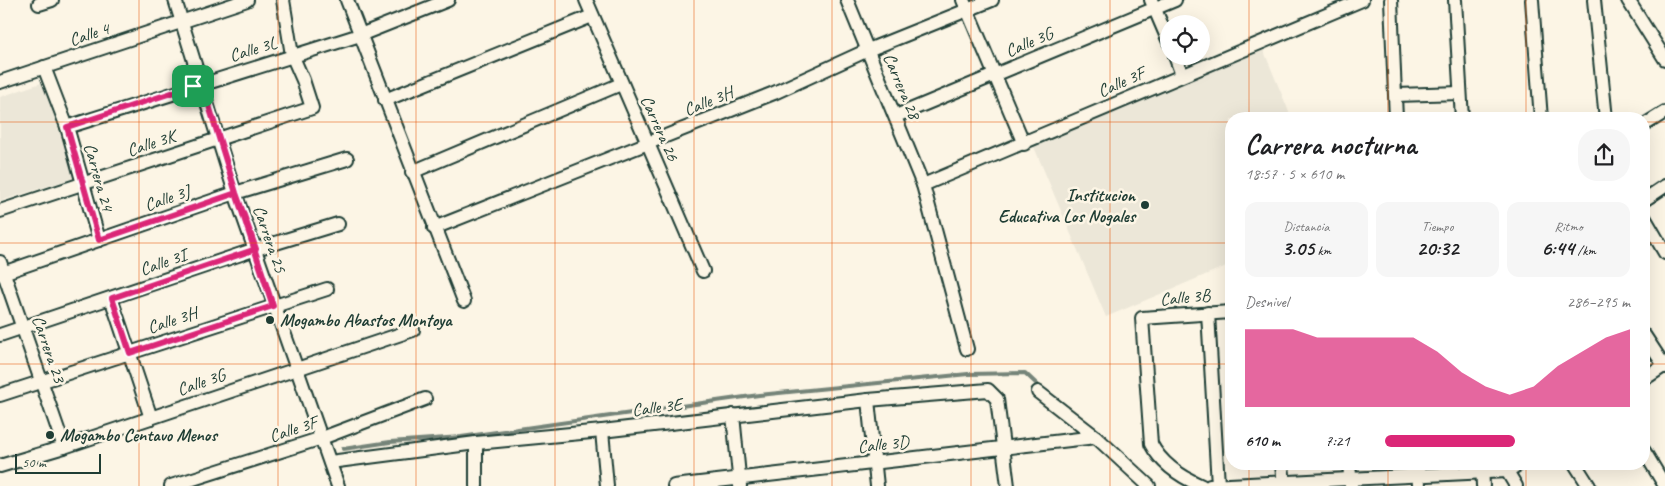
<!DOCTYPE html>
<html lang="es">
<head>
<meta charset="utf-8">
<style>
  :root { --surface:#fff; --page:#f6f6f6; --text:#202124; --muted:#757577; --accent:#db2777 }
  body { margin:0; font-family:Caveat,sans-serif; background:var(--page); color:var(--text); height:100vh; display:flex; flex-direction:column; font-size:19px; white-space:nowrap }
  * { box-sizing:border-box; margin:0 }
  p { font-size:16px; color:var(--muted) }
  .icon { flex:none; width:28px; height:28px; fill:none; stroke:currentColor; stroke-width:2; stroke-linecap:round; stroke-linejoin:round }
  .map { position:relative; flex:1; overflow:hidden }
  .sheet { position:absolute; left:1225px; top:112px; width:425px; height:358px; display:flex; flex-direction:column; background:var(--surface); border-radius:20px; box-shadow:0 5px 20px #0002 }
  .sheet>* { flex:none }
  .buttons { position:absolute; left:1160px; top:15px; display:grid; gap:10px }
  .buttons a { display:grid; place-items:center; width:50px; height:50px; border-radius:50%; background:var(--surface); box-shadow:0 5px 20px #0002; font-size:25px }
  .scale { position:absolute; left:15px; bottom:12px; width:86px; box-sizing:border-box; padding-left:5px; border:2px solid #1f3d34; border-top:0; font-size:14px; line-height:18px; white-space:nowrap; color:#1f3d34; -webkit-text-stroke:4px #fcf5e5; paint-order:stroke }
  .pin { position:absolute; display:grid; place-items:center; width:42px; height:42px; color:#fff; margin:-21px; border-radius:10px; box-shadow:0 2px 8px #0006 }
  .round { display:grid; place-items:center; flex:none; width:52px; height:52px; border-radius:20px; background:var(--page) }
  .summary { display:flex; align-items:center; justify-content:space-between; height:85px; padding:0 20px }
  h1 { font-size:28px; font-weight:700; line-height:38px }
  .metrics { display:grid; grid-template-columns:repeat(3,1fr); gap:8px; height:85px; padding:5px 20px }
  .metrics div { display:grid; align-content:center; border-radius:12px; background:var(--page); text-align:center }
  .metrics b { font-size:21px; font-weight:700 }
  .metrics small { font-size:14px; font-weight:400 }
  .metrics p { font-size:14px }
  .chart { height:140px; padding:10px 20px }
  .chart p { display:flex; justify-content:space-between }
  .chart svg { width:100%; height:90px; margin-top:5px; fill:var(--accent); opacity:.7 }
  ul { padding:0 20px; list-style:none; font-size:16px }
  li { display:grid; grid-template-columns:80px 60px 1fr; align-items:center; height:38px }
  li i { height:12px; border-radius:6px; background:var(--accent) }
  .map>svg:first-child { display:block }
</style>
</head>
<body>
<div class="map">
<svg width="1665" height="486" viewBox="0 0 1665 486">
  <rect width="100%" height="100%" fill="#fcf5e5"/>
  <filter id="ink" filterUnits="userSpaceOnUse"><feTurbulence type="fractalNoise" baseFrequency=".02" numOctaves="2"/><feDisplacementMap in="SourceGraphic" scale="10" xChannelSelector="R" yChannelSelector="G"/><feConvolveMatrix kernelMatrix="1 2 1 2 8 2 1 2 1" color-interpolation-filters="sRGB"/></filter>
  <g filter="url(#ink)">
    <!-- built -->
    <g fill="#ece7d8">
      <polygon points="1263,49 1292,119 1231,119 1231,264 1106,317 1034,147"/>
      <polygon points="44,82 74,178 0,201 0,97"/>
    </g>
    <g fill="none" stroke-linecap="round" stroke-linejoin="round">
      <!-- stream -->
      <polyline stroke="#758479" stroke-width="4" points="343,449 390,442 461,437 759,395 968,374 1025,373 1042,389"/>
      <!-- minor casing -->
      <g stroke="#1f3d34" stroke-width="16">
        <g id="minor">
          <polyline points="175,0 235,193 338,486"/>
          <polyline points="347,0 464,301"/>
          <polyline points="586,0 703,271"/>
          <polyline points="847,0 923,185 967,349"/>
          <polyline points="963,0 1024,144"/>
          <polyline points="1151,0 1169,42"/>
          <polyline points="1391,0 1396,119"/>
          <polyline points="1455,0 1462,119"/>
          <polyline points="1532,0 1541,119"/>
          <polyline points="1594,0 1606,119"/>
          <polyline points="1628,0 1665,59"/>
          <polyline points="39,4 52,0"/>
          <polyline points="1175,56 1182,75"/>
          <polyline points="44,67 67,127 99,240"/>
          <polyline points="0,82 247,0"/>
          <polyline points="1396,95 1460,93"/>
          <polyline points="385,100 592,16"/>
          <polyline points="896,116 1175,0"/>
          <polyline points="1644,125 1665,112"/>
          <polyline points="67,127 360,35 448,0"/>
          <polyline points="412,172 621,84"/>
          <polyline points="923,185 1362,0"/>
          <polyline points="1644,200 1665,186"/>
          <polyline points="0,211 312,108 303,80 292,55 283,0"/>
          <polyline points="1644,217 1665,253"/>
          <polyline points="434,228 774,93 868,50 992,0"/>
          <polyline points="0,262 64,447"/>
          <polyline points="0,274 235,193 347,159"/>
          <polyline points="111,298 151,418"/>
          <polyline points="1208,313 1218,485"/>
          <polyline points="0,335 256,249 338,224"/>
          <polyline points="1644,335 1665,367"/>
          <polyline points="1644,379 1665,365"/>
          <polyline points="1038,392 1096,437 1149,486"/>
          <polyline points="0,395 327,289"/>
          <polyline points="868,400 877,486"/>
          <polyline points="733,415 740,486"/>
          <polyline points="602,431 607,486"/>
          <polyline points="476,443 476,486"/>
          <polyline points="1644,451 1665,486"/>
          <polyline points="330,462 476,443 602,431 868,400 988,390 997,399 1008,486"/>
          <polyline points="1282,464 1284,486"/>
          <polyline points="1349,464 1351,486"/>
          <polyline points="1418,464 1419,486"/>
          <polyline points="1482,464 1483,486"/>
          <polyline points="1575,464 1589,486"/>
          <polyline points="0,466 64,447 413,330"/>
          <polyline points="1507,471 1516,486"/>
          <polyline points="171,486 322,438 425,399"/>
          <polyline points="674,486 1096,437"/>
          <path d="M 1202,486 C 1181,477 1162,465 1151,444 L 1142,318 L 1231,312"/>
          <polyline points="1210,486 1507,471 1519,464"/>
        </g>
      </g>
      <!-- minor -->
      <use href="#minor" stroke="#fcf5e5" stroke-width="12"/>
    </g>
  </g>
  <g fill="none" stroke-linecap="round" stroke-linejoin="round" filter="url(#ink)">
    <!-- route casing -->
    <g stroke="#fff" stroke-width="10">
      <polyline id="route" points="193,86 202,83 236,193 256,249 112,298 130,353 273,306 236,193 99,240 67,127 193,86"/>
    </g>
    <!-- route -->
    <use href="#route" stroke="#db2777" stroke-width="6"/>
  </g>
  <!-- grid -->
  <path fill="none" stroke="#e8590c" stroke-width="1" stroke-opacity="0.55" d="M 139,0 L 139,486M 278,0 L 278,486M 416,0 L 416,486M 555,0 L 555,486M 694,0 L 694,486M 832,0 L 832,486M 971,0 L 971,486M 1110,0 L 1110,486M 1249,0 L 1249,119M 1388,0 L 1388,119M 1526,0 L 1526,119M 0,122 L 1231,122M 1644,122 L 1665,122M 0,243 L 1231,243M 1644,243 L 1665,243M 0,364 L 1231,364M 1644,364 L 1665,364M 1249,464 L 1249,486M 1388,464 L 1388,486M 1526,464 L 1526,486"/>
  <!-- markers -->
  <g fill="#1f3d34" stroke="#fcf5e5" stroke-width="2">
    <circle cx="1145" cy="205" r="5"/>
    <circle cx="270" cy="320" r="5"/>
    <circle cx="50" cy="435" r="5"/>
  </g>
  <g text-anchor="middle" stroke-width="5" stroke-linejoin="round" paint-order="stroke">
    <!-- street labels -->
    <g font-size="18" fill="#1f3d34" stroke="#fcf5e5">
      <text transform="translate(89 34) rotate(-18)" y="6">Calle 4</text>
      <text transform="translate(1029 42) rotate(-23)" y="6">Calle 3G</text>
      <text transform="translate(253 49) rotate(-17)" y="6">Calle 3L</text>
      <text transform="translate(1121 82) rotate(-24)" y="6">Calle 3F</text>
      <text transform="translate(902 86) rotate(67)" y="6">Carrera 28</text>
      <text transform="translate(708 101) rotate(-22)" y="6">Calle 3H</text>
      <text transform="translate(660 128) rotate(66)" y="6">Carrera 26</text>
      <text transform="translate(151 143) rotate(-18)" y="6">Calle 3K</text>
      <text transform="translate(99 177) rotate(74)" y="6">Carrera 24</text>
      <text transform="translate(167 198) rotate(-19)" y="6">Calle 3J</text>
      <text transform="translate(270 239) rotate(71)" y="6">Carrera 25</text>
      <text transform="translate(163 262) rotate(-19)" y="6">Calle 3I</text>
      <text transform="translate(1185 297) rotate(-5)" y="6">Calle 3B</text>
      <text transform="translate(172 320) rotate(-18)" y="6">Calle 3H</text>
      <text transform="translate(49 349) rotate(71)" y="6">Carrera 23</text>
      <text transform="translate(201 382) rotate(-19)" y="6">Calle 3G</text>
      <text transform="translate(657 407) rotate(-7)" y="6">Calle 3E</text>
      <text transform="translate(293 429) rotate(-18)" y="6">Calle 3F</text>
      <text transform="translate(883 444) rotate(-6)" y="6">Calle 3D</text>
    </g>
    <!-- poi labels -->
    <g font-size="18" font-weight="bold" fill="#1f3d34" stroke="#fcf5e5" text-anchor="start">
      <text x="1135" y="201" text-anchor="end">Institucion<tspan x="1135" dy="21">Educativa Los Nogales</tspan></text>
      <text x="280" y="326">Mogambo Abastos Montoya</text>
      <text x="60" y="441">Mogambo Centavo Menos</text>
    </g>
  </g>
</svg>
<div class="buttons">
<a><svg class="icon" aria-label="locate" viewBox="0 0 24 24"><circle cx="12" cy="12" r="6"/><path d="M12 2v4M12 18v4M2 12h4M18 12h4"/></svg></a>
</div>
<div class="scale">50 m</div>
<div class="pin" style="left:193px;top:86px;background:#1e9e55"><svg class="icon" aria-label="arrive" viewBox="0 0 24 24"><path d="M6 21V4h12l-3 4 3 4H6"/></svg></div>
<section class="sheet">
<div class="summary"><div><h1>Carrera nocturna</h1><p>18:57 · 5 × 610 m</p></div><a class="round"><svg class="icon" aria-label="share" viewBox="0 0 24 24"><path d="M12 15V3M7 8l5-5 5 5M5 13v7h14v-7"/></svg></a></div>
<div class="metrics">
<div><p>Distancia</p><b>3.05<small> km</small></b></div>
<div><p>Tiempo</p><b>20:32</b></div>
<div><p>Ritmo</p><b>6:44<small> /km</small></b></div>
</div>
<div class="chart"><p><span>Desnivel</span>286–295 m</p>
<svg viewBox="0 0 160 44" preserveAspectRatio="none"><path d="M0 44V6L10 6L20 6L30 10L40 10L50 10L60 10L70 10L80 17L90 27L100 34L110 38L120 34L130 24L140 17L150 10L160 6V44z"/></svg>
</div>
<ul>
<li><b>610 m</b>7:21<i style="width:53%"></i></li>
</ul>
</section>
</div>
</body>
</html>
